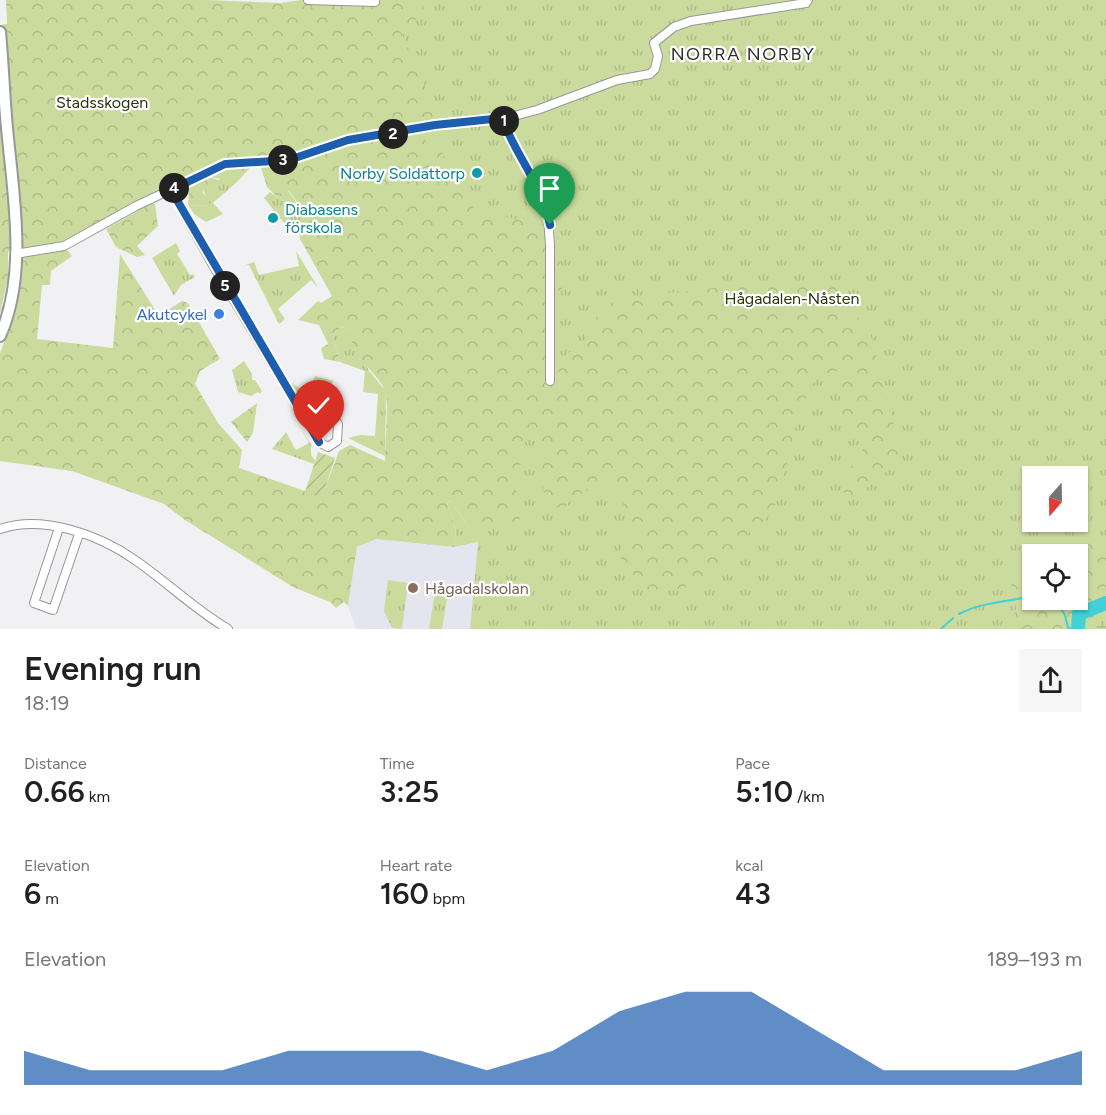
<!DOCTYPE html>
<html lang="en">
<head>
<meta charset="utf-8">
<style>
  :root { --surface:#fff; --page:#f6f6f6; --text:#202124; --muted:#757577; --accent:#1e5eaf }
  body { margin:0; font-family:Figtree,sans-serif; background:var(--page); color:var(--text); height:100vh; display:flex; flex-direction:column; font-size:22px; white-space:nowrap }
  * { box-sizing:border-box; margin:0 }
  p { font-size:20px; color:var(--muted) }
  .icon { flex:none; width:33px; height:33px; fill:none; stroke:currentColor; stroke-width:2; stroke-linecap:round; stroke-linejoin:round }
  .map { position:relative; height:629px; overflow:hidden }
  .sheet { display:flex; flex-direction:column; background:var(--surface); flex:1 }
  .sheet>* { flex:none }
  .needle { width:39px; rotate:200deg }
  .tools { position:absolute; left:1022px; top:466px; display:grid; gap:12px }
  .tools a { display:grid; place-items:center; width:66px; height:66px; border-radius:0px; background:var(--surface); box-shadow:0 2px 4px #0004; font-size:30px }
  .pin { position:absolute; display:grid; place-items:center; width:51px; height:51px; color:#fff; margin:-62px -26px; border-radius:50% 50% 50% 0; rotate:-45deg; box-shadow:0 0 6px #0007 }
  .pin .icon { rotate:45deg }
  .km { position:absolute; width:30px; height:30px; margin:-15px; border-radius:50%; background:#222; color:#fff; font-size:16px; line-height:30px; text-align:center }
  .round { display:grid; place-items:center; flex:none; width:63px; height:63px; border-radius:0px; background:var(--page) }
  .head { display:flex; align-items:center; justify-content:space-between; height:102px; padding:0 24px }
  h1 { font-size:33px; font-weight:600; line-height:45px }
  .stats { display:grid; grid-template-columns:repeat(3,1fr); gap:9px; height:102px; padding:6px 24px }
  .stats div { display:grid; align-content:center }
  .stats b { font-size:30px; font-weight:600 }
  .stats small { font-size:16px; font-weight:400 }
  .stats p { font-size:16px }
  .chart { height:168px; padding:12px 24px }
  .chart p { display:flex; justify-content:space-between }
  .chart svg { width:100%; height:108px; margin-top:6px; fill:var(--accent); opacity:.7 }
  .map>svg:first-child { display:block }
</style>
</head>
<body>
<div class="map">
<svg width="1106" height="629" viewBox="0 0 1106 629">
  <defs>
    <pattern id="grass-tufts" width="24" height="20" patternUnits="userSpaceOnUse" patternTransform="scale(1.5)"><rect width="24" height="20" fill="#cbdb9d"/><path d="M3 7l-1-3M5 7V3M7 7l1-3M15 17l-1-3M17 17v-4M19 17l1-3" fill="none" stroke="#afbc88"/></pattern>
    <pattern id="forest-crowns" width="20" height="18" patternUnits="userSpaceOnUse" patternTransform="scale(1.5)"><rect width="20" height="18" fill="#cbdb9d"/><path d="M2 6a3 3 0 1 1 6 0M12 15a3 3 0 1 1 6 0" fill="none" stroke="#afbc88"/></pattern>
    <pattern id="wetland-marsh" width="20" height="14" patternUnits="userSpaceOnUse" patternTransform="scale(1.5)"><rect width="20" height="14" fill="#cbdb9d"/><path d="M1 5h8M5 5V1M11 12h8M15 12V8" fill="none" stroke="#afbc88"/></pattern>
    <pattern id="garden-furrows" width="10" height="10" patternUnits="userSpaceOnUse" patternTransform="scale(1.5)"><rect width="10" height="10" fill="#cbdb9d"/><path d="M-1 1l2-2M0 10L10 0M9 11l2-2" fill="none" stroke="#afbc88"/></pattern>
  </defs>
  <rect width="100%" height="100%" fill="#f1f1f4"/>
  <!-- built -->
  <polygon fill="#e5e5ef" points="376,539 454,547 478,542 470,629 356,629 348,606 357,547"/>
  <!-- grass -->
  <g fill="url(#grass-tufts)" fill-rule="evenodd">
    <path d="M 387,0 L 1106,0 L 1106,629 L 470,629 L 478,542 L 454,547 L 456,530 L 447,502 L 451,501 L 469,528 L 450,479 ZM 1032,477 L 1077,477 L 1077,522 L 1032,522 ZM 1032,555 L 1077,555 L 1077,600 L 1032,600 Z"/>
    <polygon points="224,171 229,175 233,171 235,173 238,181 213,203 223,214 206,222 194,214 188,205 209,206 203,189 208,177 219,180"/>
    <polygon points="288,191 310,220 292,233 264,198 270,192 278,198"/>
    <polygon points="176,243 180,251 177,254 190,275 193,274 195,277 181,285 174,296 152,258"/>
    <polygon points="296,251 319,289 311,280 278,309 285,319 279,324 249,265 243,266 254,262 259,275 299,266"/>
    <polygon points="341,327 351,330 369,371 386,391 385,456 348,438 360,435 375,436 378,394 363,392 365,371 340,362 333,335"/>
    <polygon points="244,361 252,374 252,380 255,380 262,391 260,394 258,392 251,396 238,392 232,370"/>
    <path d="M 315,376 L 333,381 L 329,395 L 322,393 L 319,398 C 307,396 298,396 291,385 L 296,379 L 293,384 L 308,393 Z"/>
    <polygon points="298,424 313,448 311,446 311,455 315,460 314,464 272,449 286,432 296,450 309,443"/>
    <polygon points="388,580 408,583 402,629 392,628 384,611"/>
    <polygon points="436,586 449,588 442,629 429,629"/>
  </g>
  <!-- forest -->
  <g fill="url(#forest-crowns)" fill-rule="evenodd">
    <path d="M 6,0 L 206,0 L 281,3 L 301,0 L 423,0 L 424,17 L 399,27 L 435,110 L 433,123 L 421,130 L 430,151 L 441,149 L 450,178 L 477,212 L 557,226 L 562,290 L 556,291 L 555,349 L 548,349 L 550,381 L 558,378 C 560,359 565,352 583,346 L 597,316 L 616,299 L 732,286 L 841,280 L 851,315 L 857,316 L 870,332 L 900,447 L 893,469 C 876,474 871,488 855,496 L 844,492 L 848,471 L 863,449 L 862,434 L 846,430 L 838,412 L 843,378 L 839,371 L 821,374 C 793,408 790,463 776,503 C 771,518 758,524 748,534 C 710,572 709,587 650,594 L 641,578 L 625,571 L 619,553 C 622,547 628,538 629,531 C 631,511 616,489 602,476 L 577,498 L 555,509 C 531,490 552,458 536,436 L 524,443 L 516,490 L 523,502 L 519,524 L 469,528 L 451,501 L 447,502 L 456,530 L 454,547 L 376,539 L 357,547 L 348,606 L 344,602 L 336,608 L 330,602 L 293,587 L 185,520 L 164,504 L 72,471 L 0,461 L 0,353 L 16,311 L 21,259 L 48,250 L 25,253 L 8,251 L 8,277 L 0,314 L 0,25 L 7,24 ZM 259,161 L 267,187 L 278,198 L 289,191 L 310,220 L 299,228 L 300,239 L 332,296 L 321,303 L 318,301 L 298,320 L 319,325 L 328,344 L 321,348 L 324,359 L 340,362 L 333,335 L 341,327 L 350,330 C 350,356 376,371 385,390 C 389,399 385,448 385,461 L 350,445 L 339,451 L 322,497 L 239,468 L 242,450 L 218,423 L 195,384 L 200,371 L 220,359 L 188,303 L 182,301 L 162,314 L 157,313 L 120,254 L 113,348 L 37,339 L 42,285 L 50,285 L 51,271 L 72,256 L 65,247 L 225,164 Z"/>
    <path d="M 249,164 L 249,169 L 238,181 L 233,172 L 229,176 L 224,172 L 223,179 L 208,177 L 210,187 L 203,189 L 203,193 L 208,199 L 210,206 L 188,205 L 189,189 C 204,171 226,167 249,164 Z"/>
    <polygon points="150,204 155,204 158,226 137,246 145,255 137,257 116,247 106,229"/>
    <polygon points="257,403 253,433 247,442 231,422"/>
    <polygon points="1087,540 1106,556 1106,603 1079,614 1078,629 1013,629 1016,608 1009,574 1032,569 1032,600 1077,600 1077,555 1051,555 1064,541"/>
  </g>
  <!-- wetland -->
  <polygon fill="url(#wetland-marsh)" points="1106,603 1106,629 1078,629 1079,614"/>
  <!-- garden -->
  <polygon fill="url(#garden-furrows)" points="318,452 335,458 322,498 305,492"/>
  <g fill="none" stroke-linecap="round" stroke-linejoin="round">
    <!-- stream -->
    <g stroke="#42d1d6" stroke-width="2">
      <polyline points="1055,600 1065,615 1068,628 1078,629"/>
      <path d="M 959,614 C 981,602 1008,602 1032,596"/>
      <polyline points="941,629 953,618"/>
    </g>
    <!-- river -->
    <polyline stroke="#42d1d6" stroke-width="14" points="1078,629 1079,614 1106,603"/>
    <!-- street casing -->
    <g stroke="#97979a" stroke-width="10">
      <g id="street">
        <polyline points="308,0 375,2"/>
        <polyline points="502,118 512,143 547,205 550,244 550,381"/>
        <polyline points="171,190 214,267 319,442 328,447 337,441 338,424 324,407 309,403 300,408"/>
        <polyline points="15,254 64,246 136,206 225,164 289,160 348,140 471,120 510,117 537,110 617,80 650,74 655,69 658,56 654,43 674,27 691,21 806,3 808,0"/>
        <polyline points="59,528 34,603 53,610 79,534"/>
        <path d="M 0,529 C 42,514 100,535 135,560 C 167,582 194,609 228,629"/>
      </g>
    </g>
    <!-- secondary casing -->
    <g stroke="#97979a" stroke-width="14">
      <path id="secondary" d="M 0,32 C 3,64 4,96 7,128 C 13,194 28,273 0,336"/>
    </g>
    <!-- street -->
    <use href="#street" stroke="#fff" stroke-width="8"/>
    <!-- secondary -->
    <use href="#secondary" stroke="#fff" stroke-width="10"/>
  </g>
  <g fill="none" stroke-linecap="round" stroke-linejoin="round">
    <!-- route casing -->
    <g stroke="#fff" stroke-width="12">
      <path id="route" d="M 319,442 L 171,190 L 225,164 L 289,160 L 348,140 L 435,125 L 502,118 C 515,155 543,185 550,225"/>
    </g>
    <!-- route -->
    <use href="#route" stroke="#1e5eaf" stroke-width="8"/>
  </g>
  <!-- markers -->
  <g fill="#0f9aa8" stroke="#fff" stroke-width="2">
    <circle cx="477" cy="173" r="6"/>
    <circle cx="273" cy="218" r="6"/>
  </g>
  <circle fill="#3f7fe0" stroke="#fff" stroke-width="2" cx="219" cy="314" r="6"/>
  <circle fill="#8d6e63" stroke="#fff" stroke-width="2" cx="413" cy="588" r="6"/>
  <g text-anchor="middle" stroke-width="4.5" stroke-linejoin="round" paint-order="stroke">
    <!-- park labels -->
    <g font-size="16" fill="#2c340e" stroke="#fff">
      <text x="102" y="108">Stadsskogen</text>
      <text x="792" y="304">Hågadalen-Nåsten</text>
    </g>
    <!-- culture labels -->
    <g font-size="16" fill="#0d838f" stroke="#fff" text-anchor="end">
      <text x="465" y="179">Norby Soldattorp</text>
      <text x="285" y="215" text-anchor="start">Diabasens<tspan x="285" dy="18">förskola</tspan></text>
    </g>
    <!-- shop labels -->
    <g font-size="16" fill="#366cbe" stroke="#fff" text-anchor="end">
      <text x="207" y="320">Akutcykel</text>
    </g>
    <!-- education labels -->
    <g font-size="16" fill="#785e54" stroke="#fff" text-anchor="start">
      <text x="425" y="594">Hågadalskolan</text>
    </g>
    <!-- neighbourhood labels -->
    <g font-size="18" letter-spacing="1.5" fill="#303032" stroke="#fff">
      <text x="743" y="60">NORRA NORBY</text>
    </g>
  </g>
</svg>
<div class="tools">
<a><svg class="needle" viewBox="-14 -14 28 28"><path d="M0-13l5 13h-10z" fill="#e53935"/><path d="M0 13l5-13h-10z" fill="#757577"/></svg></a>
<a><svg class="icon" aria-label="locate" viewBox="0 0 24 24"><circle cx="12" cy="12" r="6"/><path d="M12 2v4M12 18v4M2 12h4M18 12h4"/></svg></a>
</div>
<div class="pin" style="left:550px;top:225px;background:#1e9e55"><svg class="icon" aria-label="arrive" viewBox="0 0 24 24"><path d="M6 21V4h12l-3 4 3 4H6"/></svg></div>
<div class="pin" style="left:319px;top:442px;background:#d93025"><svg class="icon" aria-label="check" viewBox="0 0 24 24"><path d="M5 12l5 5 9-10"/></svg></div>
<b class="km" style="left:504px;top:121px">1</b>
<b class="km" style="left:393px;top:134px">2</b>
<b class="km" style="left:283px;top:160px">3</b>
<b class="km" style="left:174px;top:188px">4</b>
<b class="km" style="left:225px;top:286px">5</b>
</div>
<section class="sheet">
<div class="head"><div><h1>Evening run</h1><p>18:19</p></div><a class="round"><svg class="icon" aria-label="share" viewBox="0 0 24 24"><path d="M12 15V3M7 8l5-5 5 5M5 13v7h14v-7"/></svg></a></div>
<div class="stats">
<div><p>Distance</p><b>0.66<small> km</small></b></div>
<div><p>Time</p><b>3:25</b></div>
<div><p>Pace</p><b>5:10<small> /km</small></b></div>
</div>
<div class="stats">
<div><p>Elevation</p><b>6<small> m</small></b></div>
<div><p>Heart rate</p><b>160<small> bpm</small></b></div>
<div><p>kcal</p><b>43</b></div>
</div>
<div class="chart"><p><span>Elevation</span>189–193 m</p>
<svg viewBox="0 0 160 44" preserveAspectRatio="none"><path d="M0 44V30L10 38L20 38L30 38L40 30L50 30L60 30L70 38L80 30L90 14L100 6L110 6L120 22L130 38L140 38L150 38L160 30V44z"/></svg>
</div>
</section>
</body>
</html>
